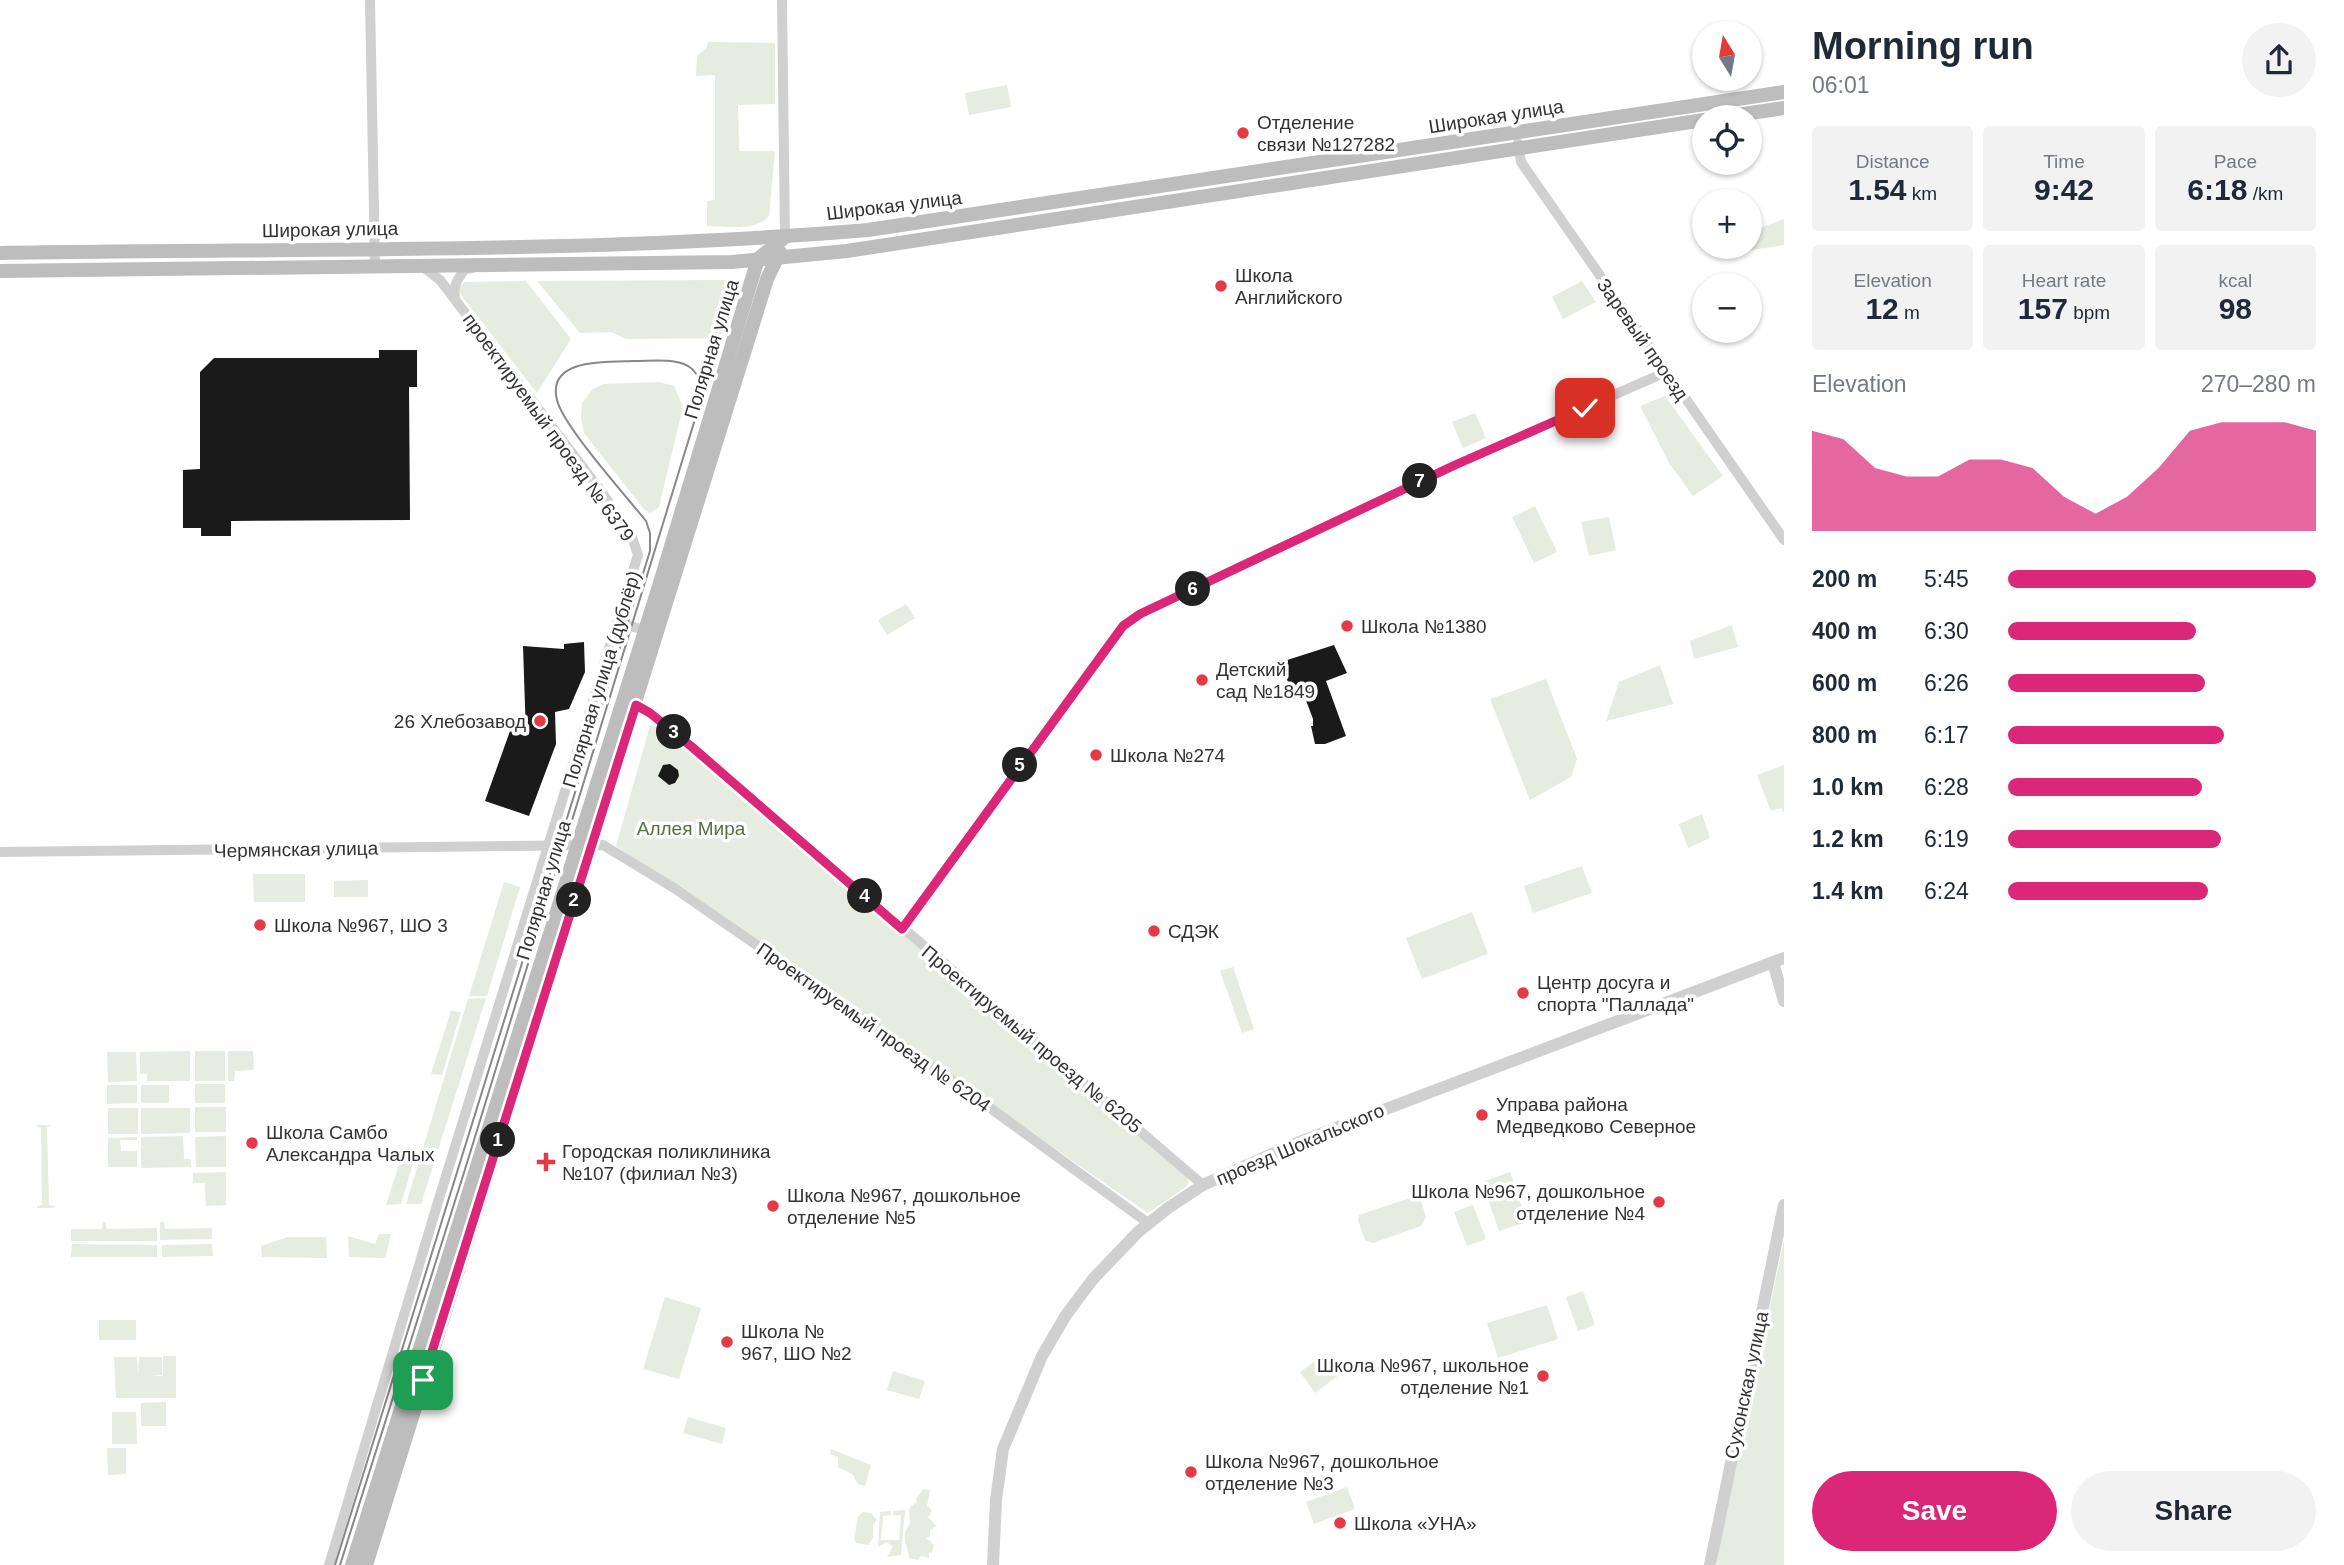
<!DOCTYPE html>
<html lang="en">
<head>
<meta charset="utf-8">
<style>
  :root { --surface:#fff; --page:#f2f2f3; --text:#1f2937; --muted:#747a83; --accent:#db2777 }
  body { margin:0; font-family:Helvetica,sans-serif; background:var(--page); color:var(--text); height:100vh; display:flex; flex-direction:column; font-size:26px; white-space:nowrap }
  * { box-sizing:border-box; margin:0 }
  p { font-size:23px; color:var(--muted) }
  .icon { flex:none; width:38px; height:38px; fill:none; stroke:currentColor; stroke-width:2; stroke-linecap:round; stroke-linejoin:round }
  .map { position:relative; flex:1; overflow:hidden }
  .drawer { display:flex; flex-direction:column; background:var(--surface); width:560px }
  .drawer>* { flex:none }
  .needle { width:46px; rotate:349deg }
  .controls { position:absolute; left:1692px; top:21px; display:grid; gap:14px }
  .controls a { display:grid; place-items:center; width:70px; height:70px; border-radius:50%; background:var(--surface); box-shadow:0 2px 5px #0004; font-size:35px }
  .pin { position:absolute; display:grid; place-items:center; width:60px; height:60px; color:#fff; margin:-30px; border-radius:14px; box-shadow:0 4px 10px #0006 }
  .km { position:absolute; width:35px; height:35px; margin:-18px; border-radius:50%; background:#222; color:#fff; font-size:19px; line-height:35px; text-align:center }
  .round { display:grid; place-items:center; flex:none; width:74px; height:74px; border-radius:37px; background:var(--page) }
  .headline { display:flex; align-items:center; justify-content:space-between; height:119px; padding:0 28px }
  h1 { font-size:38px; font-weight:700; line-height:52px }
  .stats { display:grid; grid-template-columns:repeat(3,1fr); gap:10px; height:119px; padding:7px 28px }
  .stats div { display:grid; align-content:center; border-radius:7px; background:var(--page); text-align:center }
  .stats b { font-size:30px; font-weight:700 }
  .stats small { font-size:19px; font-weight:400 }
  .stats p { font-size:19px }
  .chart { height:196px; padding:14px 28px }
  .chart p { display:flex; justify-content:space-between }
  .chart svg { width:100%; height:126px; margin-top:7px; fill:var(--accent); opacity:.7 }
  .cta { display:flex; gap:14px; margin-top:auto; padding:14px 28px }
  .cta a { flex:1; height:80px; border-radius:42px; background:var(--accent); color:#fff; font-size:28px; font-weight:700; line-height:80px; text-align:center }
  .cta a+a { background:var(--page); color:var(--text) }
  ul { padding:0 28px; list-style:none; font-size:23px }
  li { display:grid; grid-template-columns:112px 84px 1fr; align-items:center; height:52px }
  li i { height:18px; border-radius:9px; background:var(--accent) }
  main { display:flex; flex:1; min-height:0 }
  .map>svg:first-child { display:block }
</style>
</head>
<body>
<main>
<div class="map">
<svg width="1784" height="1565" viewBox="0 0 1784 1565">
  <rect width="100%" height="100%" fill="#fff"/>
  <!-- green -->
  <g fill="#e6ecdf">
    <path d="M 708,42 L 775,43 L 775,104 L 738,105 L 739,151 L 775,151 L 769,216 C 755,232 727,226 707,226 L 707,201 L 715,200 L 715,75 L 696,76 L 697,56 L 707,47 Z"/>
    <polygon points="1007,85 1011,107 969,115 965,93"/>
    <polygon points="1784,219 1784,245 1739,252 1739,247 1750,247 1750,232"/>
    <path d="M 731,280 C 730,298 733,324 719,338 L 626,339 L 611,332 L 580,333 L 537,281 Z"/>
    <polygon points="526,281 571,339 537,393 461,295 459,288 464,282"/>
    <polygon points="1582,281 1596,302 1563,319 1552,297"/>
    <polygon points="659,382 674,386 683,407 659,507 650,513 644,509 584,433 581,418 582,403 593,389 604,384"/>
    <polygon points="1665,396 1723,476 1693,496 1669,463 1640,406"/>
    <polygon points="1475,413 1486,438 1463,448 1452,422"/>
    <polygon points="1535,506 1557,552 1534,563 1512,517"/>
    <polygon points="1609,517 1616,550 1589,556 1581,522"/>
    <polygon points="906,604 915,618 887,635 878,620"/>
    <polygon points="1732,625 1738,647 1694,659 1690,641"/>
    <polygon points="1660,665 1673,704 1606,721 1619,682"/>
    <polygon points="1546,679 1577,759 1571,777 1530,800 1490,699"/>
    <polygon points="657,723 1187,1177 1189,1182 1186,1187 1148,1213 616,846 650,726"/>
    <polygon points="1784,765 1784,813 1781,808 1771,811 1757,775"/>
    <polygon points="1702,814 1710,838 1688,848 1679,824"/>
    <polygon points="1582,866 1592,893 1533,913 1524,886"/>
    <polygon points="253,874 305,874 305,902 254,902"/>
    <polygon points="368,880 368,897 334,897 334,881"/>
    <polygon points="504,882 520,887 487,996 469,996"/>
    <polygon points="1472,912 1488,954 1422,979 1406,938"/>
    <polygon points="1233,967 1254,1029 1242,1033 1220,971"/>
    <polygon points="486,998 421,1204 406,1204 468,999"/>
    <polygon points="451,1011 461,1012 442,1075 431,1074"/>
    <polygon points="190,1051 190,1081 147,1081 147,1074 140,1074 140,1052"/>
    <rect x="195" y="1051" width="30" height="30"/>
    <polygon points="228,1051 253,1051 254,1070 235,1071 234,1081 228,1081"/>
    <polygon points="107,1052 136,1052 137,1081 108,1082"/>
    <rect x="195" y="1084" width="30" height="19"/>
    <polygon points="107,1085 137,1085 137,1103 107,1104"/>
    <rect x="141" y="1085" width="28" height="18"/>
    <rect x="195" y="1107" width="31" height="25"/>
    <rect x="108" y="1108" width="30" height="26"/>
    <polygon points="141,1108 190,1108 190,1133 141,1134"/>
    <polygon points="35,1125 52,1125 47,1127 49,1205 54,1206 54,1208 37,1208 37,1206 42,1205 41,1128"/>
    <polygon points="183,1136 184,1159 191,1159 191,1167 141,1168 141,1137"/>
    <polygon points="226,1136 226,1167 196,1167 195,1137"/>
    <polygon points="137,1137 137,1140 120,1140 121,1151 137,1151 137,1167 108,1167 108,1138"/>
    <polygon points="400,1161 414,1161 401,1204 386,1205"/>
    <polygon points="226,1172 226,1205 206,1206 205,1183 193,1183 193,1173"/>
    <polygon points="1510,1172 1527,1222 1499,1231 1482,1182"/>
    <polygon points="1416,1196 1420,1198 1426,1217 1421,1226 1373,1243 1365,1240 1358,1220 1359,1215"/>
    <polygon points="1473,1205 1486,1239 1467,1246 1454,1212"/>
    <polygon points="103,1222 106,1222 106,1229 157,1228 157,1241 71,1241 71,1229 102,1229"/>
    <polygon points="160,1222 164,1222 165,1229 212,1228 212,1239 160,1240"/>
    <polygon points="379,1234 391,1234 385,1258 349,1257 348,1236 375,1244"/>
    <polygon points="288,1237 326,1237 327,1258 262,1257 261,1246"/>
    <polygon points="1784,1240 1784,1565 1717,1565 1720,1542"/>
    <polygon points="72,1244 157,1245 157,1257 71,1257"/>
    <polygon points="212,1244 213,1256 162,1257 162,1245"/>
    <polygon points="1583,1291 1595,1325 1578,1331 1566,1297"/>
    <polygon points="665,1297 701,1308 679,1379 643,1369"/>
    <polygon points="1547,1305 1558,1339 1498,1358 1487,1323"/>
    <rect x="99" y="1320" width="37" height="20"/>
    <polygon points="1325,1354 1340,1374 1315,1393 1300,1372"/>
    <polygon points="163,1356 176,1356 176,1398 116,1398 114,1357 137,1357 138,1376 139,1357 162,1357 162,1375 147,1376 163,1376"/>
    <polygon points="893,1371 925,1381 919,1399 887,1390"/>
    <polygon points="166,1402 166,1426 141,1426 141,1403"/>
    <polygon points="112,1412 136,1412 137,1444 112,1444"/>
    <polygon points="688,1417 726,1428 722,1444 683,1433"/>
    <polygon points="107,1448 126,1448 126,1474 108,1475"/>
    <polygon points="831,1449 871,1465 865,1486 858,1484 852,1474 838,1467 838,1457 830,1454"/>
    <polygon points="1347,1487 1355,1509 1314,1524 1306,1502"/>
    <path d="M 923,1489 L 930,1490 L 927,1506 L 932,1510 L 928,1517 L 936,1526 L 930,1530 L 930,1537 L 926,1538 L 934,1545 L 932,1552 L 929,1553 L 929,1558 L 921,1556 L 918,1560 L 909,1558 C 910,1549 898,1537 910,1524 L 909,1508 L 917,1502 L 916,1499 Z"/>
    <polygon points="905,1510 901,1555 887,1557 893,1547 887,1542 878,1547 880,1512 891,1511 891,1515 883,1516 881,1540 899,1540 901,1515 893,1515 893,1511"/>
    <polygon points="863,1512 871,1513 877,1520 873,1525 873,1538 868,1545 856,1543 854,1539 858,1517"/>
  </g>
  <!-- building -->
  <g fill="#1a1a1a">
    <polygon points="379,350 417,350 417,387 409,387 410,520 231,521 231,536 201,536 201,528 183,528 183,470 200,469 200,372 214,358 379,358"/>
    <polygon points="584,642 585,672 569,709 555,712 556,744 529,816 485,801 510,731 526,736 523,646 564,649 564,644"/>
    <polygon points="1334,645 1347,673 1326,681 1346,736 1325,744 1315,744 1311,726 1313,726 1313,719 1304,695 1300,688 1291,691 1281,662"/>
    <polygon points="670,764 678,770 679,776 675,783 669,785 658,776 663,765"/>
  </g>
  <g fill="none" stroke-linecap="round" stroke-linejoin="round">
    <!-- minor -->
    <g stroke="#d0d0d0" stroke-width="10">
      <polyline points="370,0 375,266"/>
      <polyline points="782,0 785,237"/>
      <polyline points="1518,143 1521,162 1784,540"/>
      <path d="M 455,299 C 453,285 457,280 465,269 L 472,268"/>
      <polyline points="619,623 645,630"/>
      <polyline points="636,705 650,713 692,747 1203,1185"/>
      <polyline points="0,852 603,845 674,888 949,1078 1148,1223"/>
      <polyline points="902,929 1123,626 1140,614 1455,465 1666,372"/>
      <polyline points="329,1565 438,1202 638,555 632,537 601,491 440,280 422,266"/>
    </g>
    <!-- tertiary -->
    <g stroke="#d0d0d0" stroke-width="12">
      <polyline points="1773,962 1784,1001"/>
      <polyline points="993,1565 996,1500 1003,1449 1042,1356 1066,1315 1093,1279 1138,1232 1168,1208 1203,1185 1299,1142 1784,958"/>
      <polyline points="1710,1565 1784,1205"/>
    </g>
    <!-- secondary -->
    <g stroke="#bdbdbd" stroke-width="14">
      <polyline points="1723,117 1784,108"/>
      <path d="M 0,253 C 289,248 580,254 868,230 L 1784,92"/>
      <polyline points="0,271 732,262 847,251 1704,120"/>
      <polyline points="352,1565 659,586 758,259 785,237"/>
      <polyline points="366,1565 767,279 780,252"/>
    </g>
    <!-- tram -->
    <path stroke="#888" stroke-width="2" d="M 335,1565 L 650,551 L 650,533 L 646,521 C 627,497 563,426 557,400 C 546,357 610,362 635,361 C 652,361 673,358 688,366 C 698,372 701,383 703,393 L 467,1163 L 340,1565"/>
  </g>
  <g fill="none" stroke-linecap="round" stroke-linejoin="round">
    <!-- route casing -->
    <g stroke="#fff" stroke-width="14">
      <polyline id="route" points="423,1380 636,705 650,713 692,747 902,929 1123,626 1140,614 1455,465 1585,408"/>
    </g>
    <!-- route -->
    <use href="#route" stroke="#db2777" stroke-width="9"/>
  </g>
  <!-- markers -->
  <g fill="#e63946" stroke="#fff" stroke-width="2.5">
    <circle cx="1243" cy="133" r="7"/>
    <circle cx="1221" cy="286" r="7"/>
    <circle cx="1347" cy="626" r="7"/>
    <circle cx="1202" cy="680" r="7"/>
    <circle cx="540" cy="721" r="7"/>
    <circle cx="1096" cy="755" r="7"/>
    <circle cx="260" cy="925" r="7"/>
    <circle cx="1154" cy="931" r="7"/>
    <circle cx="1523" cy="993" r="7"/>
    <circle cx="1482" cy="1115" r="7"/>
    <circle cx="252" cy="1143" r="7"/>
    <path d="M542.5 1151.5h7v7h7v7h-7v7h-7v-7h-7v-7h7z"/>
    <circle cx="1659" cy="1202" r="7"/>
    <circle cx="773" cy="1206" r="7"/>
    <circle cx="727" cy="1342" r="7"/>
    <circle cx="1543" cy="1376" r="7"/>
    <circle cx="1191" cy="1472" r="7"/>
    <circle cx="1340" cy="1523" r="7"/>
  </g>
  <g text-anchor="middle" stroke-width="7" stroke-linejoin="round" paint-order="stroke">
    <!-- street labels -->
    <g font-size="19" fill="#333" stroke="#fff">
      <text transform="translate(1496 116) rotate(-9)" y="7">Широкая улица</text>
      <text transform="translate(894 205) rotate(-7)" y="7">Широкая улица</text>
      <text transform="translate(330 229) rotate(-1)" y="7">Широкая улица</text>
      <text transform="translate(1643 339) rotate(55)" y="7">Заревый проезд</text>
      <text transform="translate(711 349) rotate(-73)" y="7">Полярная улица</text>
      <text transform="translate(549 427) rotate(54)" y="7">проектируемый проезд № 6379</text>
      <text transform="translate(601 679) rotate(-73)" y="7">Полярная улица (дублёр)</text>
      <text transform="translate(296 849) rotate(-1)" y="7">Чермянская улица</text>
      <text transform="translate(543 890) rotate(-73)" y="7">Полярная улица</text>
      <text transform="translate(874 1027) rotate(35)" y="7">Проектируемый проезд № 6204</text>
      <text transform="translate(1032 1039) rotate(40)" y="7">Проектируемый проезд № 6205</text>
      <text transform="translate(1300 1144) rotate(-23)" y="7">проезд Шокальского</text>
      <text transform="translate(1746 1385) rotate(-78)" y="7">Сухонская улица</text>
    </g>
    <!-- poi labels -->
    <g font-size="19" fill="#333" stroke="#fff" text-anchor="start">
      <text x="1257" y="129">Отделение<tspan x="1257" dy="22">связи №127282</tspan></text>
      <text x="1235" y="282">Школа<tspan x="1235" dy="22">Английского</tspan></text>
      <text x="1361" y="633">Школа №1380</text>
      <text x="1216" y="676">Детский<tspan x="1216" dy="22">сад №1849</tspan></text>
      <text x="526" y="728" text-anchor="end">26 Хлебозавод</text>
      <text x="1110" y="762">Школа №274</text>
      <text x="274" y="932">Школа №967, ШО 3</text>
      <text x="1168" y="938">СДЭК</text>
      <text x="1537" y="989">Центр досуга и<tspan x="1537" dy="22">спорта "Паллада"</tspan></text>
      <text x="1496" y="1111">Управа района<tspan x="1496" dy="22">Медведково Северное</tspan></text>
      <text x="266" y="1139">Школа Самбо<tspan x="266" dy="22">Александра Чалых</tspan></text>
      <text x="562" y="1158">Городская поликлиника<tspan x="562" dy="22">№107 (филиал №3)</tspan></text>
      <text x="1645" y="1198" text-anchor="end">Школа №967, дошкольное<tspan x="1645" dy="22">отделение №4</tspan></text>
      <text x="787" y="1202">Школа №967, дошкольное<tspan x="787" dy="22">отделение №5</tspan></text>
      <text x="741" y="1338">Школа №<tspan x="741" dy="22">967, ШО №2</tspan></text>
      <text x="1529" y="1372" text-anchor="end">Школа №967, школьное<tspan x="1529" dy="22">отделение №1</tspan></text>
      <text x="1205" y="1468">Школа №967, дошкольное<tspan x="1205" dy="22">отделение №3</tspan></text>
      <text x="1354" y="1530">Школа «УНА»</text>
    </g>
    <!-- park labels -->
    <g font-size="19" fill="#56703f" stroke="#fff">
      <text x="691" y="835">Аллея Мира</text>
    </g>
  </g>
</svg>
<div class="controls">
<a><svg class="needle" viewBox="-14 -14 28 28"><path d="M0-13l5 13h-10z" fill="#e53935"/><path d="M0 13l5-13h-10z" fill="#747a83"/></svg></a>
<a><svg class="icon" aria-label="locate" viewBox="0 0 24 24"><circle cx="12" cy="12" r="6"/><path d="M12 2v4M12 18v4M2 12h4M18 12h4"/></svg></a>
<a>+</a>
<a>−</a>
</div>
<div class="pin" style="left:423px;top:1380px;background:#1e9e55"><svg class="icon" aria-label="arrive" viewBox="0 0 24 24"><path d="M6 21V4h12l-3 4 3 4H6"/></svg></div>
<div class="pin" style="left:1585px;top:408px;background:#d93025"><svg class="icon" aria-label="check" viewBox="0 0 24 24"><path d="M5 12l5 5 9-10"/></svg></div>
<b class="km" style="left:498px;top:1140px">1</b>
<b class="km" style="left:574px;top:900px">2</b>
<b class="km" style="left:674px;top:732px">3</b>
<b class="km" style="left:865px;top:896px">4</b>
<b class="km" style="left:1020px;top:765px">5</b>
<b class="km" style="left:1193px;top:589px">6</b>
<b class="km" style="left:1420px;top:481px">7</b>
</div>
<section class="drawer">
<div class="headline"><div><h1>Morning run</h1><p>06:01</p></div><a class="round"><svg class="icon" aria-label="share" viewBox="0 0 24 24"><path d="M12 15V3M7 8l5-5 5 5M5 13v7h14v-7"/></svg></a></div>
<div class="stats">
<div><p>Distance</p><b>1.54<small> km</small></b></div>
<div><p>Time</p><b>9:42</b></div>
<div><p>Pace</p><b>6:18<small> /km</small></b></div>
</div>
<div class="stats">
<div><p>Elevation</p><b>12<small> m</small></b></div>
<div><p>Heart rate</p><b>157<small> bpm</small></b></div>
<div><p>kcal</p><b>98</b></div>
</div>
<div class="chart"><p><span>Elevation</span>270–280 m</p>
<svg viewBox="0 0 160 44" preserveAspectRatio="none"><path d="M0 44V9L10 12L20 22L30 25L40 25L50 19L60 19L70 22L80 32L90 38L100 32L110 22L120 9L130 6L140 6L150 6L160 9V44z"/></svg>
</div>
<ul>
<li><b>200 m</b>5:45<i style="width:100%"></i></li>
<li><b>400 m</b>6:30<i style="width:61%"></i></li>
<li><b>600 m</b>6:26<i style="width:64%"></i></li>
<li><b>800 m</b>6:17<i style="width:70%"></i></li>
<li><b>1.0 km</b>6:28<i style="width:63%"></i></li>
<li><b>1.2 km</b>6:19<i style="width:69%"></i></li>
<li><b>1.4 km</b>6:24<i style="width:65%"></i></li>
</ul>
<div class="cta"><a>Save</a><a>Share</a></div>
</section>
</main>
</body>
</html>
